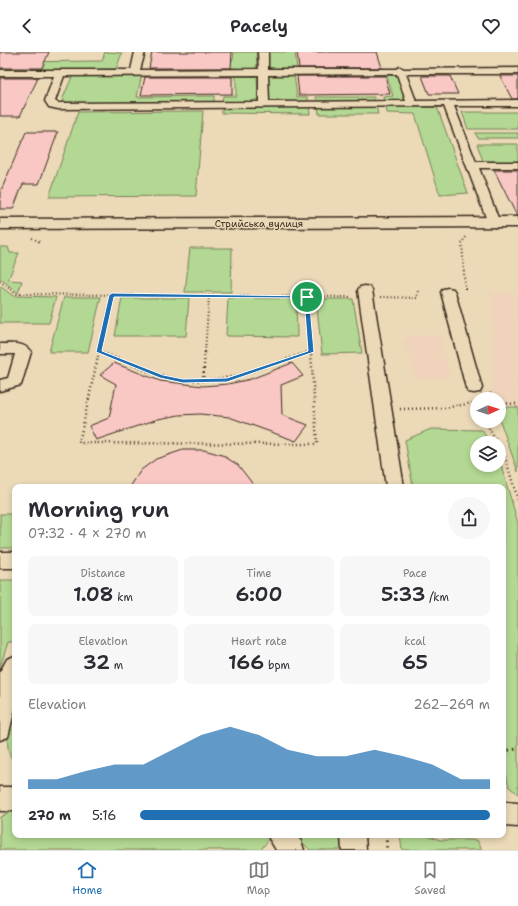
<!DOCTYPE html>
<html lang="en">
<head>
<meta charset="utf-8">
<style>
  :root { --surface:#fff; --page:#f7f7f7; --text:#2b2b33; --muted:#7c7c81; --line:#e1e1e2; --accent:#1f6fb2 }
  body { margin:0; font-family:"Shantell Sans",sans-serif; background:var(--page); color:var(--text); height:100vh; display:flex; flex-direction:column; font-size:15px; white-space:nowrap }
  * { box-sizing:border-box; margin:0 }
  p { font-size:13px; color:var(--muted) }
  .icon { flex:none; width:22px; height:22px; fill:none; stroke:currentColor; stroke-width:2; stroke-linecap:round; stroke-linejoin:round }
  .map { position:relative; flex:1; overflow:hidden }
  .panel { position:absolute; left:12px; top:432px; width:494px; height:354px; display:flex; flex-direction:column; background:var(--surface); border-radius:8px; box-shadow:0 2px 6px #0003 }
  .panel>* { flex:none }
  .needle { width:26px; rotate:86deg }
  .fabs { position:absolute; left:470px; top:340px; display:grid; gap:8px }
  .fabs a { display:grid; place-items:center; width:36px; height:36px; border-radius:50%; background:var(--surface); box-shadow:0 2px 6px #0003; font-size:20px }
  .pin { position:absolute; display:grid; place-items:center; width:34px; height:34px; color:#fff; margin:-17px; border:2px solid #fff; border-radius:50%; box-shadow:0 1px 4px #0007 }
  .round { display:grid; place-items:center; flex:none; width:42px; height:42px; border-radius:21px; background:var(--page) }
  .summary { display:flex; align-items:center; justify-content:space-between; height:68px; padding:0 16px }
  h1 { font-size:22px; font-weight:600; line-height:30px }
  .stats { display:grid; grid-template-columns:repeat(3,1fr); gap:6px; height:68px; padding:4px 16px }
  .stats div { display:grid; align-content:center; border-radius:8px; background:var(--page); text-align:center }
  .stats b { font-size:20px; font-weight:600 }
  .stats small { font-size:11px; font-weight:400 }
  .stats p { font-size:11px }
  .chart { height:112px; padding:8px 16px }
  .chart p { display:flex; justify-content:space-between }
  .chart svg { width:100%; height:72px; margin-top:4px; fill:var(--accent); opacity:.7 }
  ul { padding:0 16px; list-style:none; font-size:13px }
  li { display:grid; grid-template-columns:64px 48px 1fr; align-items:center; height:30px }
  li i { height:10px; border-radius:5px; background:var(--accent) }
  header { display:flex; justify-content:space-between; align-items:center; height:52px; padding:0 16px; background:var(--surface); font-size:18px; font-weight:600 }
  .menu { display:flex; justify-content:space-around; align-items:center; height:56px; border-top:1px solid var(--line); background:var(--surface); font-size:11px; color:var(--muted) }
  .menu a { display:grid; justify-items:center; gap:2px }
  .menu .current { color:var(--accent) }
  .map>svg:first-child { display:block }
</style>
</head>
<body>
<header><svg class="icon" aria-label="back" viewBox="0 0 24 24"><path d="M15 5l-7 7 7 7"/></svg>Pacely<svg class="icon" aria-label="heart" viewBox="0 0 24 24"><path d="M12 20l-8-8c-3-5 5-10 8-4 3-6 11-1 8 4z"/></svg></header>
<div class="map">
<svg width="518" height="798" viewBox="0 0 518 798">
  <rect width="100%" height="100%" fill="#ebd9b7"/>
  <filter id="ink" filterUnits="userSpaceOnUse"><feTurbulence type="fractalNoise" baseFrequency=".025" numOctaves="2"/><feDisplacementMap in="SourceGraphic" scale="8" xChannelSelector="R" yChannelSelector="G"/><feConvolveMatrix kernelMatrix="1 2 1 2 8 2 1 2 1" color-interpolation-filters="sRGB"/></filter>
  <g filter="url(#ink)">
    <!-- built -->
    <g fill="#efd4bb">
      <polygon points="492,240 518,242 518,423 499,364 499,347 494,347 492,341"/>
      <polygon points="406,283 440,283 450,325 431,328 414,325 408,297 404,296 402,289 407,288"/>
    </g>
    <!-- green -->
    <g fill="#b3d893" stroke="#778158">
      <polygon points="105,0 122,1 116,17 0,19 0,10 102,9"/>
      <polygon points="234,0 256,0 257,14 253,17 230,16 230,9 233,8"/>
      <polygon points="268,0 295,0 297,17 275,17 268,15"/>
      <polygon points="142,21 137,45 214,44 214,50 69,51 62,48 72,25 75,24"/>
      <polygon points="236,22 257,22 258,47 252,49 222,50 223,44 236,44"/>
      <polygon points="294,22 297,45 308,45 308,50 271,49 269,47 268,24"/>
      <polygon points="386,22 398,23 405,47 404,49 384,50 383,45 393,44"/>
      <polygon points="316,45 374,45 375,50 317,50"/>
      <polygon points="309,54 310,62 222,61 222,56 225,55"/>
      <polygon points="318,54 376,54 378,62 319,62"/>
      <polygon points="386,54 437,55 468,141 440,143 415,62 387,61"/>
      <polygon points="203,59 196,144 49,145 78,60"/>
      <polygon points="462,60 518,60 518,77 468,77"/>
      <polygon points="475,81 518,81 518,86 478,86"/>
      <polygon points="477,92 518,92 518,110 483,109"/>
      <polygon points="0,195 8,195 10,201 19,201 8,228 22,229 18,241 0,226"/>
      <polygon points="190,196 232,196 231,240 185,240"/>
      <polygon points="0,234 13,244 56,245 49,271 0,271"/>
      <polygon points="64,245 101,245 88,300 49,300"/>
      <polygon points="122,246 189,246 186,284 115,284"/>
      <polygon points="228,246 296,247 297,285 226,284"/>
      <polygon points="316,247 353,247 362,301 322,302"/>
      <polygon points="499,355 518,355 518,420 499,366"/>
      <polygon points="431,377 482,378 490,391 477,391 477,413 499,413 499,407 518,471 518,742 509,735 503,709 503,435 413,435 405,388"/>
      <rect x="0" y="462" width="15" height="34"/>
      <polygon points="0,528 15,528 15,590 8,590 0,616"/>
      <path d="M 15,638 L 15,710 C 0,700 12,655 15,638 Z"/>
      <polygon points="13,758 15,758 15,783 273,783 260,798 0,798 0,765"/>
      <polygon points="295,783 340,783 343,798 310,798"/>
      <polygon points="400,783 427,783 440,788 477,788 482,798 402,798"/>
    </g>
    <!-- building -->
    <g fill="#f9c8c5" stroke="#3b2a1e">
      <polygon points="0,0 49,0 42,16 0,16"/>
      <polygon points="152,0 232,0 231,16 149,16"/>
      <polygon points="297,0 377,0 382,16 299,16"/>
      <polygon points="297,24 385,24 390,42 299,43"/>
      <polygon points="422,24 450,24 458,42 429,42"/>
      <polygon points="500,24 518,24 518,47 512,47"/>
      <polygon points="145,25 232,25 232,42 141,43"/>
      <polygon points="0,26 38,26 20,64 0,64"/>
      <polygon points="26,80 58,80 39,132 23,132 13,157 0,157 0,141"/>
      <polygon points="494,118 518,118 518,164 517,164"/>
      <polygon points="114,311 160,329 203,334 228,332 251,327 292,311 303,324 281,333 282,363 308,373 296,389 229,365 200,362 179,363 158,367 96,388 89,374 109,366 116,332 100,323"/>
      <polygon points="183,398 204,398 222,403 238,413 255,435 130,435 141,418 156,407"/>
    </g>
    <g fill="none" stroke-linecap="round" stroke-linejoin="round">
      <!-- minor casing -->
      <g stroke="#3b2a1e" stroke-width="3">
        <g id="minor">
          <path d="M 135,0 L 145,0 L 140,18 L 259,17 L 258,0 L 268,0 L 268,17 L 396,17 L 400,15 L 404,17 L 518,16 L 518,22 L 406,22 L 416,49 L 518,48 L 518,54 L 454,54 L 476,110 L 518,110 L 518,116 L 479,116 L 500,171 L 494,175 L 488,171 L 444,54 L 58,57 L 49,55 L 45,49 L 54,24 L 0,24 L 0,18 L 131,18 ZM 397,22 L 406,49 L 269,50 L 268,23 ZM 259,23 L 259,50 L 58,51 L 55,49 L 64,24 Z"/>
          <polygon points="365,234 370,235 372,238 404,435 386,435 358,238 360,235"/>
          <polygon points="448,236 453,237 455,240 482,336 480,340 474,341 468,340 466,336 441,240 443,237"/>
          <path d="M 0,292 C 11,292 24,289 31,300 L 21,333 L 0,339 L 0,328 L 8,326 L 15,302 L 0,302 Z"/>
          <rect x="0" y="500" width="15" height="16"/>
          <polygon points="15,604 15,656 8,685 0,688 0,620 7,607"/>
          <rect x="0" y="735" width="15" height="24"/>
          <polygon points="503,750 518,751 518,775 503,774"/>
          <polygon points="267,783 295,783 301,789 304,798 276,798"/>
          <polygon points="341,783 365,783 366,798 342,798"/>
        </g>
      </g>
      <!-- major casing -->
      <g stroke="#3b2a1e" stroke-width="3">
        <polygon id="major" points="518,165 518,175 0,177 0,167"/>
      </g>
      <!-- path-far2 -->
      <g stroke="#3b2a1e" stroke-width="2" stroke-dasharray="1 2.5" stroke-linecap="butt">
        <polyline points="32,186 40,190"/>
        <polyline points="0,229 16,242 350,245"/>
        <polyline points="465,237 462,190 467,184"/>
        <polyline points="307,245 311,300"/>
        <polyline points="381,245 417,246 418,239"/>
        <polyline points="99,300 112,243"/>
        <polyline points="205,300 209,244"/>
      </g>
      <!-- path-far1 -->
      <g stroke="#3b2a1e" stroke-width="2.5" stroke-dasharray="1 3" stroke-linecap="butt">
        <polyline points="99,299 154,322 181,328 200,329 238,324 311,299"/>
        <polyline points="99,300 79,391 317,392 311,300"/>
        <polyline points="203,329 205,299"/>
        <polyline points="490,341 492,347"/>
        <polyline points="499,351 518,352"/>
        <polyline points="400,357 445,356 472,351"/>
        <polyline points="485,369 497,391"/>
        <polyline points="499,394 504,402 518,448"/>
      </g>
      <!-- path -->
      <g stroke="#3b2a1e" stroke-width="3" stroke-dasharray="1.5 4" stroke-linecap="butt">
        <polyline points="503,699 518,697"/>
        <polyline points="386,783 387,798"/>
      </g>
      <!-- minor -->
      <use href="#minor" fill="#ebd9b7" fill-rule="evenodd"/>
      <!-- major -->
      <use href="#major" fill="#ebd9b7" fill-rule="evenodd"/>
    </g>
  </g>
  <!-- route -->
  <path fill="#1f6fb2" stroke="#fff" fill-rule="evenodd" d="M 112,241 L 309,244 L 314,300 L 227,330 L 183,331 L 160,326 L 96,300 L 109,243 ZM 114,245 L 304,246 L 308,299 L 227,326 L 183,327 L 163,323 L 102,299 Z"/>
  <g text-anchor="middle" stroke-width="3" stroke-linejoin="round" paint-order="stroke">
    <!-- far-street labels -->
    <g font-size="10" fill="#3b2a1e" stroke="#ebd9b7">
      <text x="259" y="175">Стрийська вулиця</text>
    </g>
  </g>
</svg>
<div class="fabs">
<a><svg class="needle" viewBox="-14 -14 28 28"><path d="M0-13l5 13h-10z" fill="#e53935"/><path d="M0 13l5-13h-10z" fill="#7c7c81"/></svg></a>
<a><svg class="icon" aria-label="layers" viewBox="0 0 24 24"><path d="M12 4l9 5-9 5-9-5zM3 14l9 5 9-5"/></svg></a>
</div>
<div class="pin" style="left:307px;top:245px;background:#1e9e55"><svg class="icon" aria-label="arrive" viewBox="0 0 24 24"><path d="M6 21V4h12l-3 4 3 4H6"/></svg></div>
<section class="panel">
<div class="summary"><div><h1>Morning run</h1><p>07:32 · 4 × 270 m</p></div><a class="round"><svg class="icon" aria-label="share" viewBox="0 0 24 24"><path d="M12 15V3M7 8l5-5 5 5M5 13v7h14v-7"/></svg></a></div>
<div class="stats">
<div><p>Distance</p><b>1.08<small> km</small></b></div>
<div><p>Time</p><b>6:00</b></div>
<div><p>Pace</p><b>5:33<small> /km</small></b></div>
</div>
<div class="stats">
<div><p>Elevation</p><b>32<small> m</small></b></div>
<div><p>Heart rate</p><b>166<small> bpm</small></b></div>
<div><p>kcal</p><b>65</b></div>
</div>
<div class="chart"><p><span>Elevation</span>262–269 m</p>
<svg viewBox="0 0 160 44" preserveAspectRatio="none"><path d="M0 44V38L10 38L20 33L30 29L40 29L50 20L60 11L70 6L80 11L90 20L100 24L110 24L120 20L130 24L140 29L150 38L160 38V44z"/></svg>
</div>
<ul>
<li><b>270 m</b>5:16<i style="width:100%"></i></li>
</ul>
</section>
</div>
<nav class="menu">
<a class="current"><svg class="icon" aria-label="home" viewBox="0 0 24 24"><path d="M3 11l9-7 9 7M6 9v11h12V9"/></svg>Home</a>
<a><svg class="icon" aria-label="map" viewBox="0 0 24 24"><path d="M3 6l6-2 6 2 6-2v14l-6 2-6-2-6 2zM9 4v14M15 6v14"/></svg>Map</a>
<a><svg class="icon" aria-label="saved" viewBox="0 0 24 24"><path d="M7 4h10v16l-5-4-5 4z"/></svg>Saved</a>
</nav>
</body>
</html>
